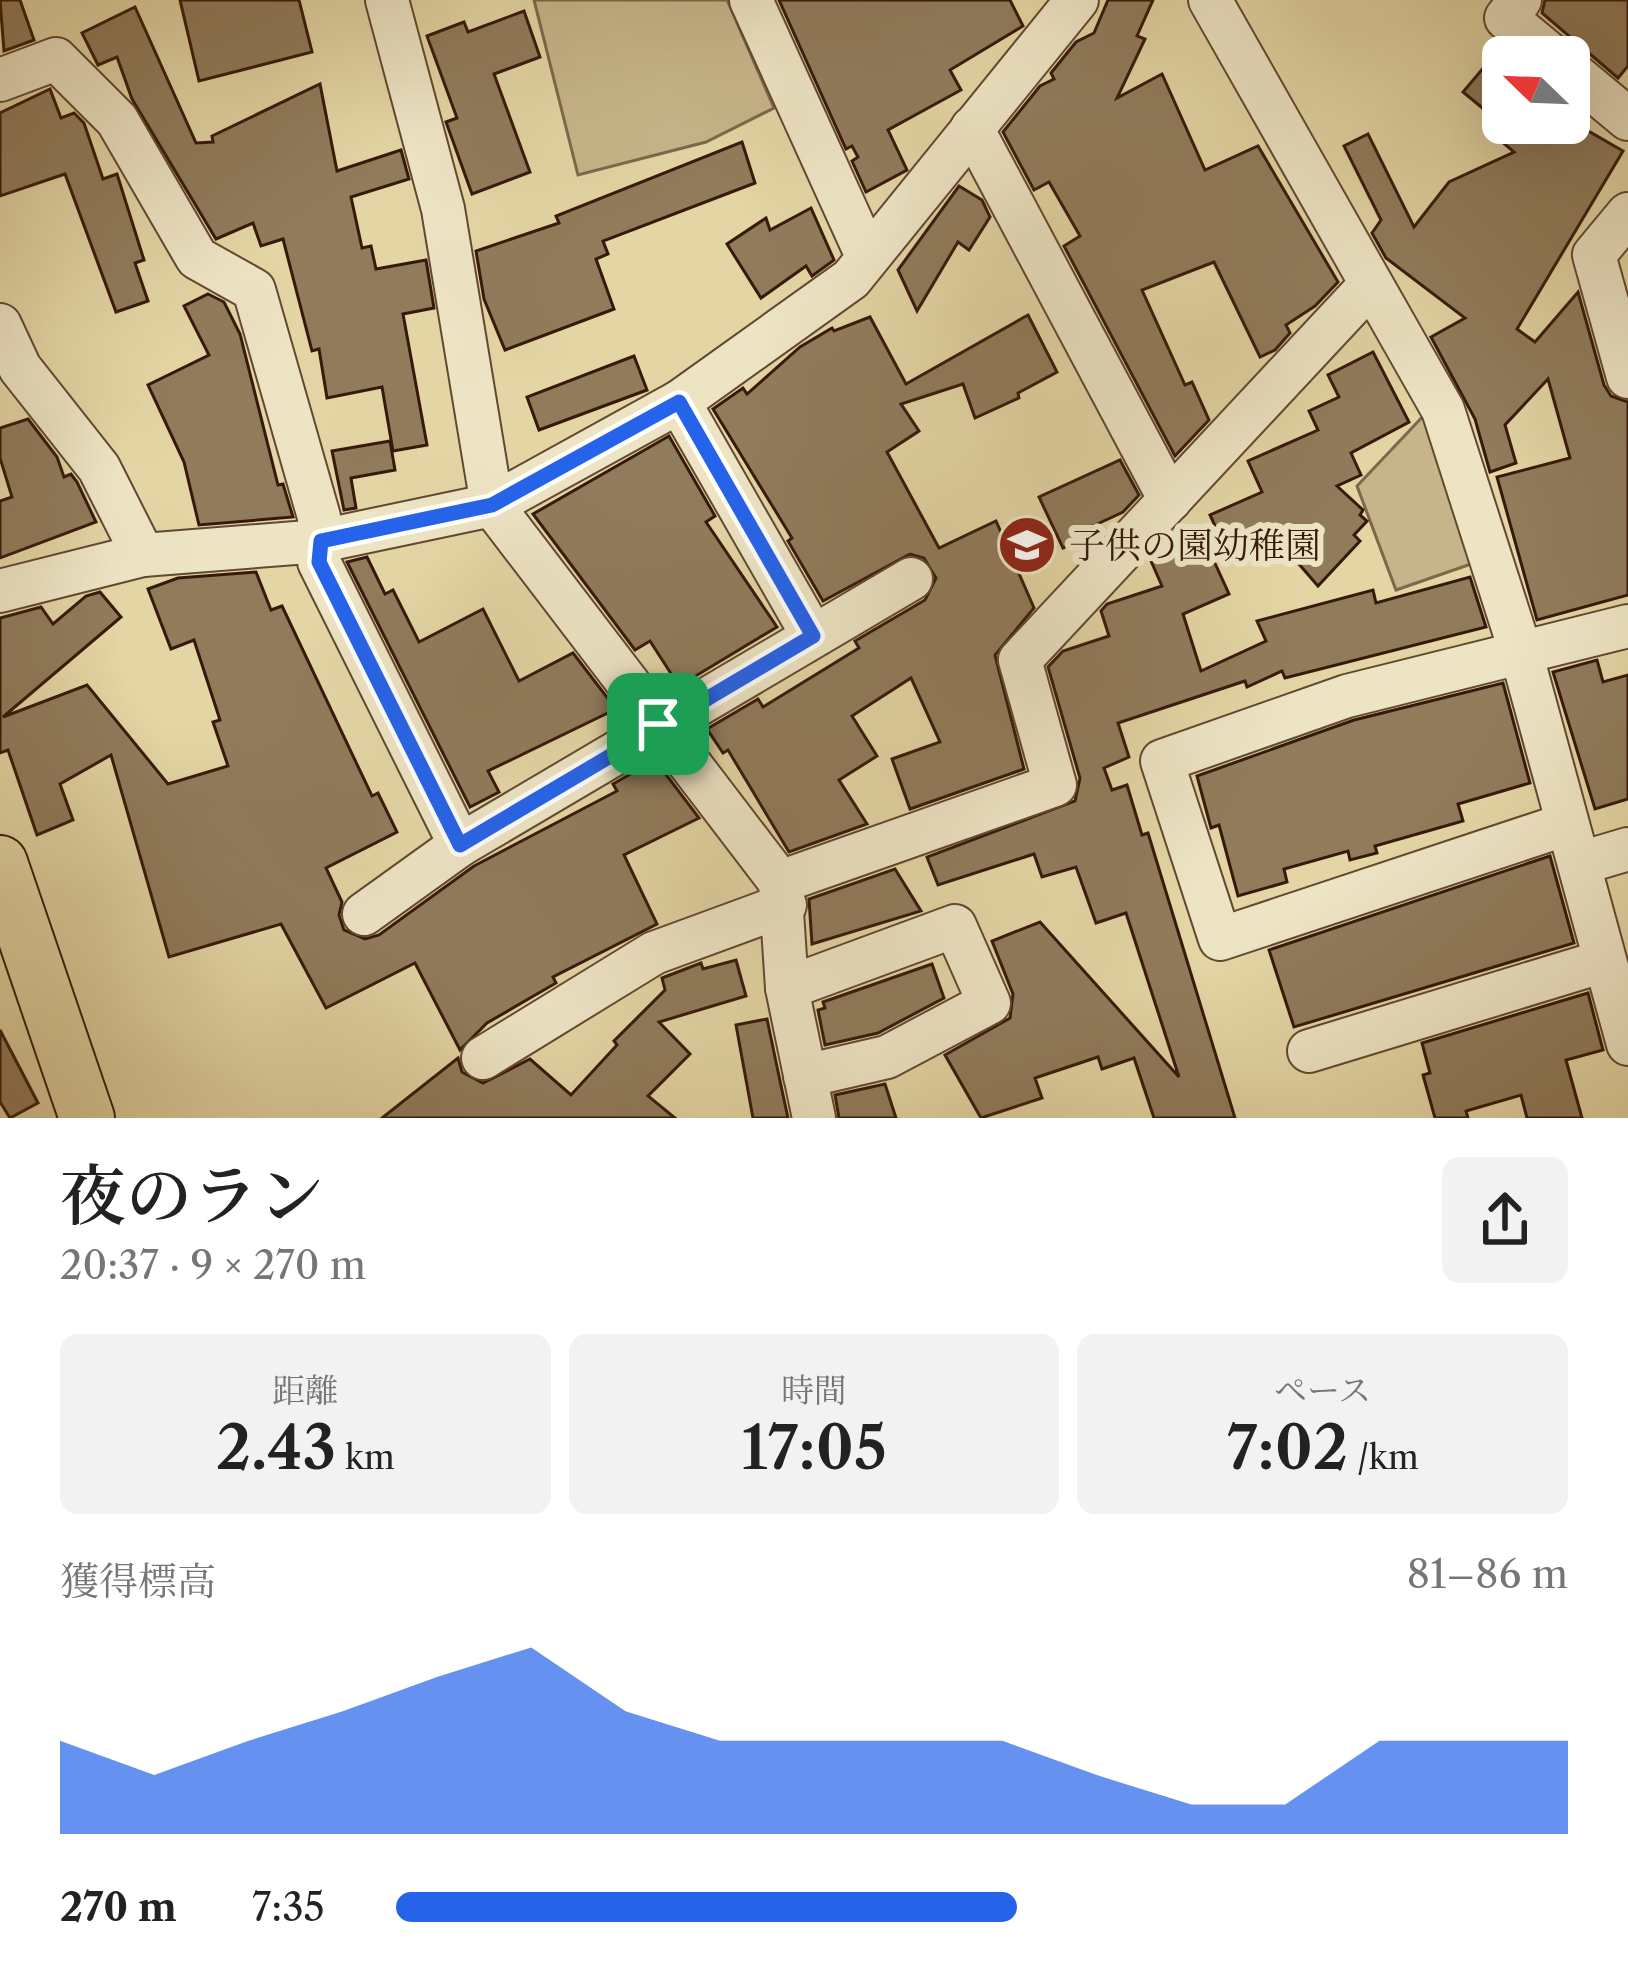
<!DOCTYPE html>
<html lang="ja">
<head>
<meta charset="utf-8">
<style>
  :root { --surface:#fff; --page:#f2f2f2; --text:#222; --muted:#767676; --accent:#2563eb }
  body { margin:0; font-family:"Libre Caslon Text","Noto Serif JP",serif; background:var(--page); color:var(--text); height:100vh; display:flex; flex-direction:column; font-size:45px; white-space:nowrap }
  * { box-sizing:border-box; margin:0 }
  p { font-size:39px; color:var(--muted) }
  .icon { flex:none; width:66px; height:66px; fill:none; stroke:currentColor; stroke-width:2; stroke-linecap:round; stroke-linejoin:round }
  .map { position:relative; height:1118px; overflow:hidden }
  .details { display:flex; flex-direction:column; background:var(--surface); flex:1 }
  .details>* { flex:none }
  .needle { width:78px; rotate:293deg }
  .buttons { position:absolute; left:1482px; top:36px; display:grid; gap:24px }
  .buttons a { display:grid; place-items:center; width:108px; height:108px; border-radius:18px; background:var(--surface); box-shadow:0 12px 48px #0002; font-size:60px }
  .pin { position:absolute; display:grid; place-items:center; width:102px; height:102px; color:#fff; margin:-51px; border-radius:24px; box-shadow:0 6px 18px #0006 }
  .round { display:grid; place-items:center; flex:none; width:126px; height:126px; border-radius:18px; background:var(--page) }
  .headline { display:flex; align-items:center; justify-content:space-between; height:204px; padding:0 60px }
  h1 { font-size:66px; font-weight:600; line-height:90px }
  .stats { display:grid; grid-template-columns:repeat(3,1fr); gap:18px; height:204px; padding:12px 60px }
  .stats div { display:grid; align-content:center; border-radius:18px; background:var(--page); text-align:center }
  .stats b { font-size:60px; font-weight:600 }
  .stats small { font-size:33px; font-weight:400 }
  .stats p { font-size:33px }
  .chart { height:336px; padding:24px 60px }
  .chart p { display:flex; justify-content:space-between }
  .chart svg { width:100%; height:216px; margin-top:12px; fill:var(--accent); opacity:.7 }
  ul { padding:0 60px; list-style:none; font-size:39px }
  li { display:grid; grid-template-columns:192px 144px 1fr; align-items:center; height:90px }
  li i { height:30px; border-radius:15px; background:var(--accent) }
  .map>svg:first-child { display:block }
</style>
</head>
<body>
<div class="map">
<svg width="1628" height="1118" viewBox="0 0 1628 1118">
  <rect width="100%" height="100%" fill="#e3d5a4"/>
  <filter id="stains"><feTurbulence type="fractalNoise" baseFrequency=".00167" numOctaves="4"/><feColorMatrix values="0 0 0 0 .2 0 0 0 0 .09 0 0 0 0 .02 0 0 0 .5 -.17"/></filter>
  <radialGradient id="worn" r=".72"><stop offset=".6" stop-color="#630" stop-opacity="0"/><stop offset="1" stop-color="#630" stop-opacity=".3"/></radialGradient>
  <!-- green -->
  <g fill="#c6b58a" stroke="#7e674a" stroke-width="3">
    <polygon points="534,0 727,0 774,108 706,142 578,175"/>
    <polygon points="1429,410 1474,563 1396,590 1357,486"/>
  </g>
  <!-- building -->
  <g fill="#907b5b" stroke="#37190b" stroke-width="3">
    <polygon points="0,0 20,0 34,40 4,51"/>
    <polygon points="180,0 299,0 312,52 199,81"/>
    <polygon points="779,0 1010,0 1023,26 950,70 961,90 888,130 907,170 866,192 852,161 858,157 852,146 846,149"/>
    <polygon points="1108,0 1153,0 1137,36 1145,39 1117,98 1162,74 1205,170 1258,146 1338,282 1315,306 1286,325 1290,333 1275,350 1260,357 1214,262 1142,290 1185,385 1192,382 1209,420 1175,456 1064,246 1080,236 1049,182 1034,190 1003,132 1040,86 1054,79 1051,73 1076,42 1094,33"/>
    <polygon points="1545,0 1628,0 1628,66 1618,78 1542,13"/>
    <polygon points="135,7 196,143 213,142 212,136 320,84 337,171 401,150 409,179 351,197 362,248 371,246 376,269 426,260 434,308 403,314 427,445 393,451 382,387 327,398 319,349 312,351 283,239 261,246 253,223 216,239 132,99 117,57 98,65 82,33"/>
    <polygon points="524,11 540,57 494,74 530,172 472,194 446,122 457,118 427,36 464,22 468,32"/>
    <polygon points="1501,47 1503,49 1503,125 1463,92"/>
    <polygon points="50,89 61,118 74,113 84,123 103,179 117,174 144,260 135,263 148,301 116,312 65,174 0,196 0,113"/>
    <polygon points="1569,103 1585,116 1578,125 1623,151 1517,329 1535,342 1578,292 1604,385 1611,396 1628,402 1628,595 1537,620 1497,477 1570,458 1548,379 1505,425 1516,463 1490,472 1475,419 1431,337 1465,318 1386,258 1372,233 1381,220 1344,146 1368,134 1414,227 1449,182 1514,152 1500,140 1515,123 1569,123"/>
    <polygon points="742,142 755,183 603,241 608,254 596,259 614,309 505,350 484,299 476,251 559,223 556,216"/>
    <polygon points="959,186 982,200 990,217 969,250 958,242 917,311 898,270"/>
    <polygon points="811,208 834,260 812,276 806,266 761,298 727,244 766,218 770,230"/>
    <polygon points="208,294 224,302 240,334 278,485 283,484 293,517 199,525 184,462 148,385 209,355 184,306"/>
    <polygon points="1028,315 1057,372 1018,393 1019,398 975,418 963,384 901,404 919,431 887,452 939,548 996,521 1034,608 995,655 1024,769 910,809 892,759 940,742 911,678 852,716 877,756 839,780 867,824 789,852 728,750 723,753 707,729 758,699 763,707 859,648 855,641 925,600 936,578 924,558 910,554 823,601 788,541 792,538 713,409 743,388 747,394 800,347 832,328 834,331 870,317 906,384"/>
    <polygon points="1373,352 1409,422 1351,453 1361,475 1337,486 1363,510 1360,515 1367,521 1354,535 1360,541 1318,586 1271,532 1227,552 1210,515 1262,492 1248,461 1318,430 1309,411 1339,397 1328,375"/>
    <polygon points="634,356 647,390 539,430 527,397"/>
    <polygon points="28,419 57,457 64,477 71,474 77,482 96,522 0,558 0,501 12,497 0,458 0,428"/>
    <polygon points="669,436 715,516 706,522 777,627 679,686 650,641 635,650 533,514"/>
    <polygon points="390,441 395,470 351,478 356,508 344,510 332,451"/>
    <polygon points="1120,460 1139,495 1123,512 1091,527 1094,534 1063,548 1039,497"/>
    <polygon points="1203,537 1229,594 1183,614 1201,671 1266,641 1257,621 1373,590 1376,603 1470,577 1486,627 1285,678 1282,671 1247,687 1245,681 1118,723 1129,757 1104,768 1112,790 1127,785 1142,835 1148,833 1235,1118 1154,1118 1134,1058 1102,1069 1098,1057 1035,1078 1042,1098 981,1118 945,1055 1010,1018 1013,994 992,941 1040,922 1179,1077 1126,913 1096,923 1076,867 1042,877 1034,854 938,885 927,857 1075,801 1080,778 1048,667 1063,651 1109,636 1101,611 1107,604 1162,586 1151,561"/>
    <polygon points="367,557 385,594 393,590 419,642 483,609 519,681 573,653 616,709 488,771 499,792 470,807 347,562"/>
    <polygon points="256,572 271,610 282,606 372,796 378,793 397,832 326,868 342,902 339,915 344,930 365,939 379,935 474,866 617,791 613,784 655,760 699,818 624,855 657,924 553,977 556,983 487,1023 460,1050 415,963 326,1008 281,924 169,957 111,755 60,784 73,820 37,835 8,750 0,753 0,618 41,607 53,624 86,596 100,592 121,617 3,717 87,685 168,784 228,766 213,722 220,720 194,640 171,649 148,589 178,578"/>
    <polygon points="1597,660 1603,682 1628,675 1628,799 1595,809 1553,672"/>
    <polygon points="1503,683 1530,783 1458,804 1463,821 1375,846 1377,853 1350,860 1348,851 1284,869 1287,882 1238,896 1219,825 1211,828 1197,776 1354,720"/>
    <polygon points="1550,856 1574,943 1294,1027 1269,950"/>
    <polygon points="895,869 921,911 812,944 809,899"/>
    <polygon points="736,960 746,996 659,1022 690,1054 648,1096 675,1118 382,1118 458,1058 462,1072 483,1083 530,1059 571,1095 617,1045 614,1041 665,990 662,978 701,963 703,969"/>
    <polygon points="932,964 944,998 878,1033 825,1045 818,1010 825,1008 823,1002"/>
    <polygon points="1588,993 1603,1050 1566,1060 1582,1118 1527,1118 1521,1095 1466,1111 1468,1118 1435,1118 1423,1075 1430,1073 1422,1043"/>
    <polygon points="767,1019 780,1081 788,1118 753,1118 736,1025"/>
    <polygon points="0,1030 38,1103 10,1118 0,1102"/>
    <polygon points="885,1084 896,1118 839,1118 835,1095"/>
  </g>
  <g fill="none" stroke-linecap="round" stroke-linejoin="round">
    <!-- minor casing -->
    <g stroke="#624831" stroke-width="46">
      <g id="minor">
        <polyline points="387,0 443,209 492,505 780,882 787,988 814,1118"/>
        <polyline points="751,0 867,256"/>
        <polyline points="1210,0 1443,410 1522,656 1628,1044"/>
        <polyline points="1520,0 1506,18 1553,57"/>
        <polyline points="1569,70 1628,119"/>
        <polyline points="0,80 56,59 117,120 197,258 254,290 319,517 319,562 460,845"/>
        <polyline points="972,128 1170,500"/>
        <polyline points="1628,214 1594,255 1628,377"/>
        <polyline points="0,325 20,368 99,468 143,555"/>
        <polyline points="679,402 813,636"/>
        <polyline points="0,591 143,555 321,541 492,505 679,402 851,279 1077,0"/>
        <polyline points="1567,824 1220,939 1162,761 1347,696 1628,626"/>
        <polyline points="1581,863 1628,849"/>
        <polyline points="780,882 1055,785 1020,660 1371,284"/>
        <polyline points="364,914 460,845 911,579"/>
        <polyline points="787,988 955,926 989,1003 887,1057 805,1076"/>
        <polyline points="1309,1051 1604,961"/>
        <polyline points="483,1058 654,953 785,905"/>
      </g>
    </g>
    <!-- major casing -->
    <g stroke="#37190b" stroke-width="58">
      <polyline id="major" points="0,863 87,1118"/>
    </g>
    <!-- minor -->
    <use href="#minor" stroke="#ede4c4" stroke-width="42"/>
    <!-- major -->
    <use href="#major" stroke="#e3d5a4" stroke-width="54"/>
  </g>
  <g fill="none" stroke-linecap="round" stroke-linejoin="round">
    <!-- route casing -->
    <g stroke="#fff" stroke-width="24">
      <polygon id="route" points="679,402 813,636 460,845 319,562 321,541 492,505"/>
    </g>
    <!-- route -->
    <use href="#route" stroke="#2563eb" stroke-width="15"/>
  </g>
  <!-- icons -->
  <defs>
    <g id="school-disc" transform="scale(3)"><circle r="9.5" fill="#8f2418" stroke="#ede4c4"/><path d="M0-5L7-2L0 1L-7-2ZM-4 1L0 2.5L4 1V4Q0 6-4 4Z" fill="#fff"/></g>
  </defs>
  <g fill-rule="evenodd">
    <use href="#school-disc" x="1027" y="545"/>
  </g>
  <g text-anchor="middle" stroke-width="12" stroke-linejoin="round" paint-order="stroke">
    <!-- poi labels -->
    <g font-size="36" fill="#37190b" stroke="#ede4c4" text-anchor="start">
      <text x="1069" y="558">子供の園幼稚園</text>
    </g>
  </g>
  <rect width="100%" height="100%" filter="url(#stains)"/>
  <rect width="100%" height="100%" fill="url(#worn)"/>
</svg>
<div class="buttons">
<a><svg class="needle" viewBox="-14 -14 28 28"><path d="M0-13l5 13h-10z" fill="#e53935"/><path d="M0 13l5-13h-10z" fill="#767676"/></svg></a>
</div>
<div class="pin" style="left:658px;top:724px;background:#1e9e55"><svg class="icon" aria-label="arrive" viewBox="0 0 24 24"><path d="M6 21V4h12l-3 4 3 4H6"/></svg></div>
</div>
<section class="details">
<div class="headline"><div><h1>夜のラン</h1><p>20:37 · 9 × 270 m</p></div><a class="round"><svg class="icon" aria-label="share" viewBox="0 0 24 24"><path d="M12 15V3M7 8l5-5 5 5M5 13v7h14v-7"/></svg></a></div>
<div class="stats">
<div><p>距離</p><b>2.43<small> km</small></b></div>
<div><p>時間</p><b>17:05</b></div>
<div><p>ペース</p><b>7:02<small> /km</small></b></div>
</div>
<div class="chart"><p><span>獲得標高</span>81–86 m</p>
<svg viewBox="0 0 160 44" preserveAspectRatio="none"><path d="M0 44V25L10 32L20 25L30 19L40 12L50 6L60 19L70 25L80 25L90 25L100 25L110 32L120 38L130 38L140 25L150 25L160 25V44z"/></svg>
</div>
<ul>
<li><b>270 m</b>7:35<i style="width:53%"></i></li>
</ul>
</section>
</body>
</html>
